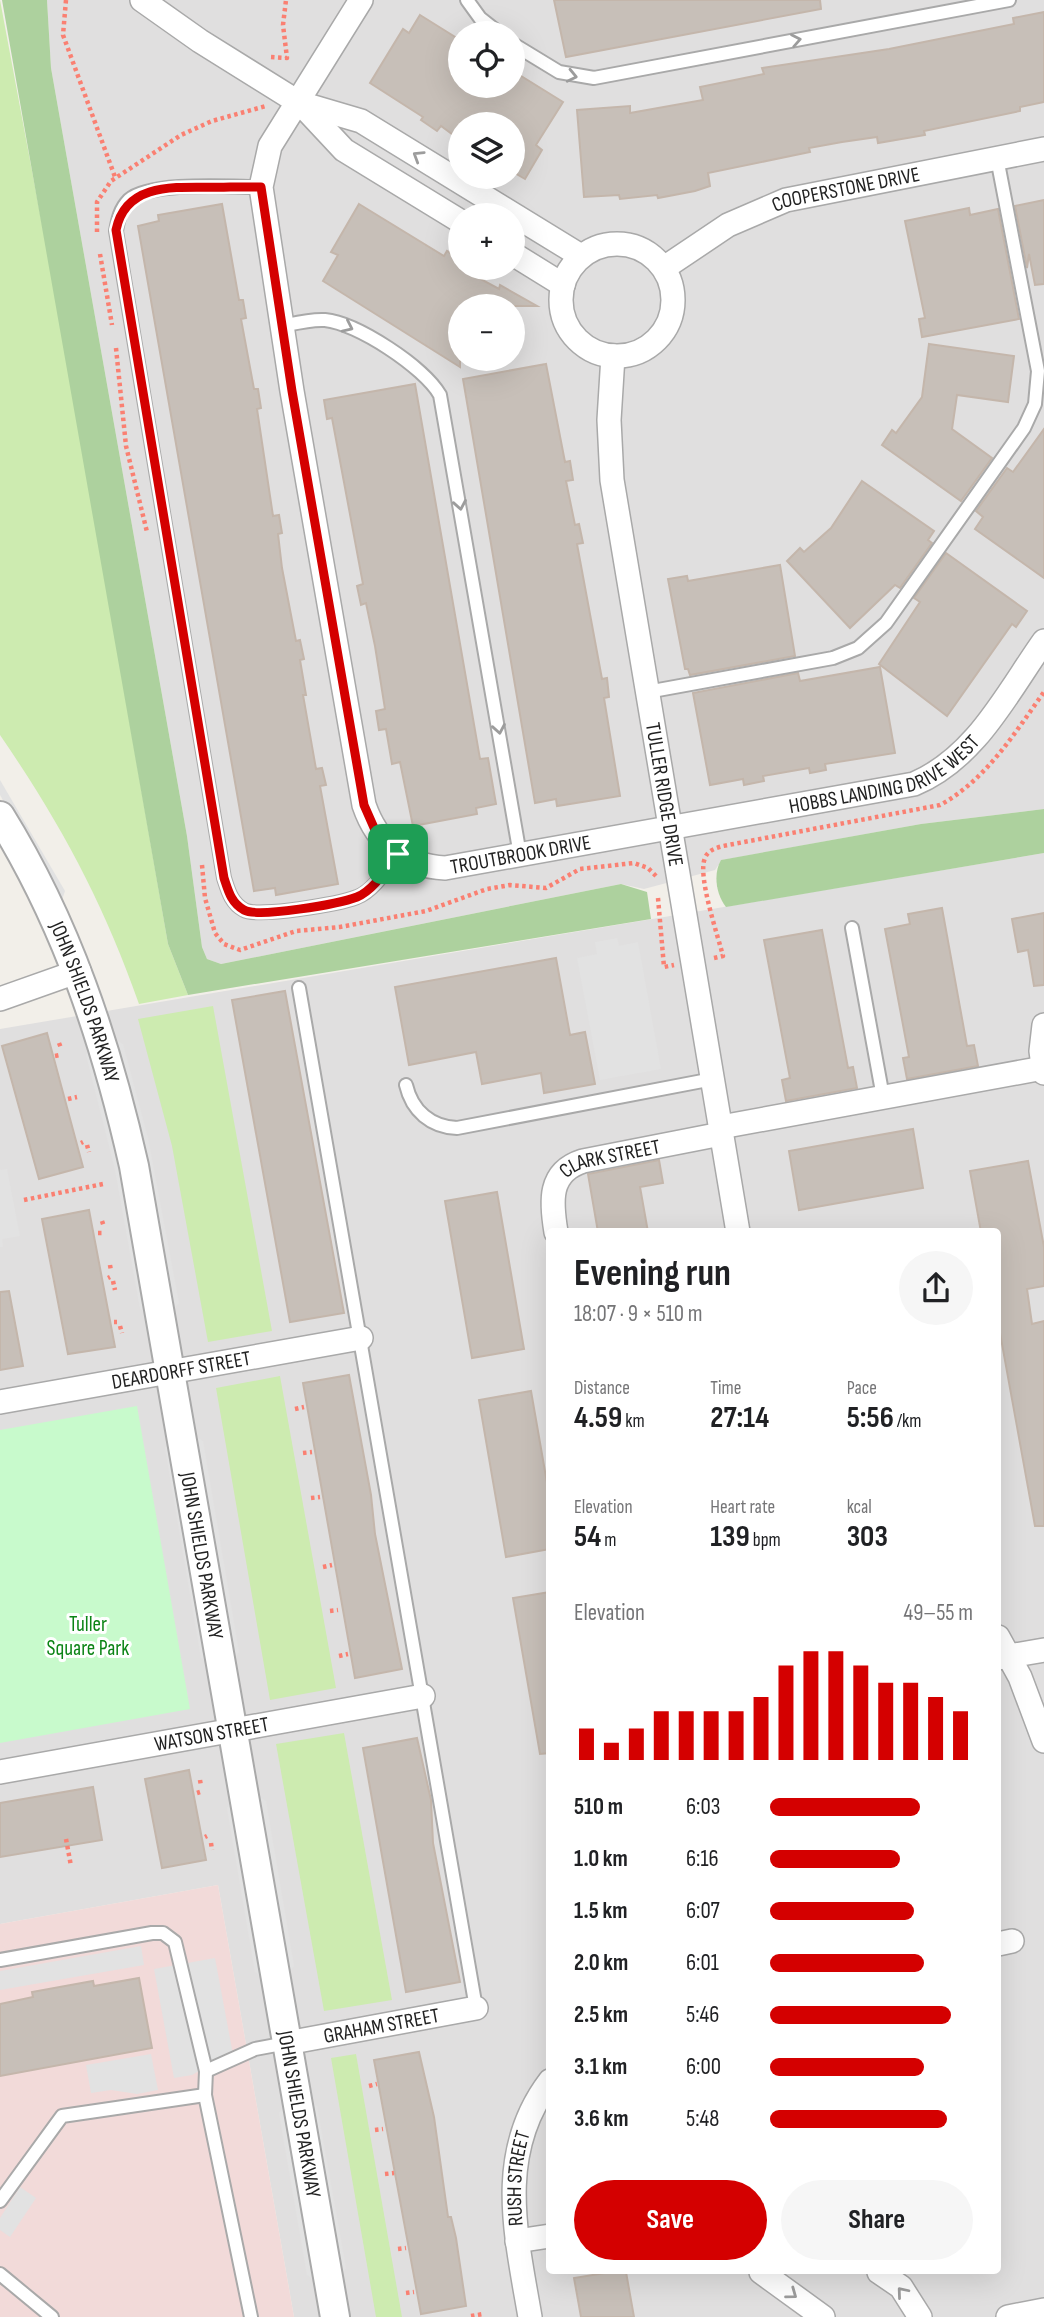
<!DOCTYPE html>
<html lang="en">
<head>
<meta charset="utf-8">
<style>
  :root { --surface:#fff; --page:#f6f6f6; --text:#202124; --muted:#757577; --accent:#d40000 }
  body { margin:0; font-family:"Sofia Sans Condensed",sans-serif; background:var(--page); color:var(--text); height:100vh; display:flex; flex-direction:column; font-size:26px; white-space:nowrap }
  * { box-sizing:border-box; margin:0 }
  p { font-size:23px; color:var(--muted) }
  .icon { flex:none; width:38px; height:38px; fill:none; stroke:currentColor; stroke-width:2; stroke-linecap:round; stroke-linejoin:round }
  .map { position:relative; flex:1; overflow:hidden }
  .side { position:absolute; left:546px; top:1228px; width:455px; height:1046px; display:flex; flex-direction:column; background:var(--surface); border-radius:7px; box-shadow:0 7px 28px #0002 }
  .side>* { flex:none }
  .fabs { position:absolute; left:448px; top:21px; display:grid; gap:14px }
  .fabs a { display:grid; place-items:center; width:77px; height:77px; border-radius:50%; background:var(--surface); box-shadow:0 7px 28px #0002; font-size:35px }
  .pin { position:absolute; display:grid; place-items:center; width:60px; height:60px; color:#fff; margin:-30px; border-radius:14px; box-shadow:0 4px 10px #0006 }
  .round { display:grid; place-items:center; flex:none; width:74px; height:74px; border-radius:37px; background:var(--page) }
  .head { display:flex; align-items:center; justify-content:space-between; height:119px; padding:0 28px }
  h1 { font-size:38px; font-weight:700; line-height:52px }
  .stats { display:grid; grid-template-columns:repeat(3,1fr); gap:10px; height:119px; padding:7px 28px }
  .stats div { display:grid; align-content:center }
  .stats b { font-size:30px; font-weight:700 }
  .stats small { font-size:19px; font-weight:400 }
  .stats p { font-size:19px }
  .chart { height:196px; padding:14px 28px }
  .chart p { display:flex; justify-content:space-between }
  .chart svg { width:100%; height:126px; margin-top:7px; stroke:var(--accent); stroke-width:6 }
  .primary-button { display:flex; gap:14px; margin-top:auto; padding:14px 28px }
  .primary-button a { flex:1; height:80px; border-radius:42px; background:var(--accent); color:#fff; font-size:28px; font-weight:700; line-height:80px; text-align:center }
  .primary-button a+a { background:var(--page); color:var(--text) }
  ul { padding:0 28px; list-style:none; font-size:23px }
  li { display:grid; grid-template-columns:112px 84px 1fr; align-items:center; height:52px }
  li i { height:18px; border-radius:9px; background:var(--accent) }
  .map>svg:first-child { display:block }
</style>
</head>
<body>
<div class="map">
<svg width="1044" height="2317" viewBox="0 0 1044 2317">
  <rect width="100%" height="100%" fill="#f2efe9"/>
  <!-- residential -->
  <g fill="#e0dfdf" fill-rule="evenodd">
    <path d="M 47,0 L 1044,0 L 1044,809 L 921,824 L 722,860 L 715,870 L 644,889 L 621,884 L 221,964 L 207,959 L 202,947 L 187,836 L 51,68 ZM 460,33 L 513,33 L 513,86 L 460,86 ZM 460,124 L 513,124 L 513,177 L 460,177 ZM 460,215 L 513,215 L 513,268 L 460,268 ZM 460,306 L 513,306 L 513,359 L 460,359 Z"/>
    <path d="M 1044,853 L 1044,2317 L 294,2317 L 218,1885 L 0,1924 L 0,1029 ZM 550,1232 L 998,1232 L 998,2272 L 550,2272 Z"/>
  </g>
  <!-- commercial -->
  <polygon fill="#f2dad9" points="218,1885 294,2317 0,2317 0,1924"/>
  <!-- grass -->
  <g fill="#cdebb0">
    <path d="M 0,0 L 62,331 L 168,944 L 188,995 L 139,1004 C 103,902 61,824 0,735 Z"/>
    <polygon points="213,1006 272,1331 208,1342 172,1146 138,1019"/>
    <polygon points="280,1376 336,1688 270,1700 216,1388"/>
    <polygon points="344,1733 392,2000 324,2011 276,1744"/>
    <polygon points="356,2054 402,2317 376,2317 331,2058"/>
  </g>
  <!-- forest -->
  <g fill="#add19e">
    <polygon points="2,0 47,0 51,68 187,836 202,947 207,959 221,964 621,884 647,892 651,919 188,995 168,944"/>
    <path d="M 1044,809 L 1044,853 L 726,907 C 716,894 713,874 721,860 L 921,824 Z"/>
  </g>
  <!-- park -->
  <polygon fill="#c8facc" points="137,1406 190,1709 0,1743 0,1430"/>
  <!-- parking -->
  <g fill="#e2e2e2">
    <polygon points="0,780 65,891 61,903 0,795"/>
    <polygon points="617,938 619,946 638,942 661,1069 600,1080 577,958 597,954 595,942"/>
    <polygon points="113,1038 123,1044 148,1138 179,1303 172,1312"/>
    <polygon points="91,1045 106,1099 150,1316 140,1309 115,1170 86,1055"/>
    <polygon points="7,1169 20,1236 2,1239 3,1247 0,1247 0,1170"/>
    <polygon points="194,1435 203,1441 239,1652 233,1661"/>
    <polygon points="171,1439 210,1665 201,1658 165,1448"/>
    <polygon points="256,1794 266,1801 294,1966 287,1976"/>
    <polygon points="234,1798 265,1979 255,1972 227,1808"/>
    <polygon points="141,1946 144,1965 0,1990 0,1971"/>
    <polygon points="215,1958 234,2060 211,2064 192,2075 174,2078 154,1969"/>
    <polygon points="151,2054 158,2090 137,2094 111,2090 91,2093 86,2065"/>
    <polygon points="308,2099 317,2106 346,2268 340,2278"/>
    <polygon points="286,2103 317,2282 307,2275 279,2113"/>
    <polygon points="20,2187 36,2198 10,2237 0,2230 0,2218"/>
  </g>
  <!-- building -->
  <g fill="#c7bfb8" stroke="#c4b6ab" stroke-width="2">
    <polygon points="554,0 820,0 821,9 566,57"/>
    <polygon points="1044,12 1044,102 1020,107 1020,111 924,131 925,135 878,143 877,137 842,142 809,148 810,152 708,173 710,186 695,191 658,198 657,195 620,199 619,195 584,197 577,110 630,106 630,113 703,100 700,87 764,74 762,68 889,49 1014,24 1013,18"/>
    <polygon points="420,15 460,40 460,86 513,86 513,71 563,102 536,145 542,150 525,179 513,172 513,124 460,124 460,140 441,126 437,131 421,120 423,117 370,83 403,29 409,33"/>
    <polygon points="1044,200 1044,284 1035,285 1029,254 1027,268 1015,206"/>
    <polygon points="222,204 239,300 243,300 246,318 241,319 254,389 258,389 261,408 257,409 273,516 279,515 282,533 278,534 282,568 296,641 300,640 304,659 300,660 306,695 303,695 316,769 322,768 326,785 320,786 338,884 276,895 275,888 254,891 138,226 159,221 158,215"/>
    <polygon points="359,204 444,256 447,251 460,259 460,268 499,289 500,285 537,306 460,306 460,367 323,281 338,255 331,252"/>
    <polygon points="969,208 970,215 998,209 1019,319 922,337 919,319 925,318 905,221"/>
    <polygon points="929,344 1014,356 1008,402 957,395 952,429 992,458 961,501 882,445 892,430 896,433 922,397"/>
    <polygon points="546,364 565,462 570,461 573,480 566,481 575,525 579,524 583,543 577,544 602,679 607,678 609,697 604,698 620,796 557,806 556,799 535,803 463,379"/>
    <polygon points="415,384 480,759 488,758 496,804 476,808 477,814 413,826 400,762 392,764 386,729 379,730 376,711 385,709 375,646 366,603 361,605 357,586 363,584 332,418 327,419 324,400"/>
    <polygon points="1044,429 1044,578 975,529 983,517 976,511 1007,468 1013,472"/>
    <polygon points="862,481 934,531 928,540 932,543 900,588 895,585 850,628 787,561 800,548 804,552 831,528"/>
    <polygon points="946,553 1027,611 1016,627 1012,624 947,716 879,664 920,602 914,598"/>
    <polygon points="780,565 795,656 690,675 688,669 685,669 668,579 687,576 688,581"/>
    <polygon points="880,667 895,753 825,764 826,770 810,773 809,768 763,776 764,781 744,785 743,779 710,785 693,693 798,673 800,681"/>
    <polygon points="942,908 967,1046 974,1045 978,1066 907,1079 903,1058 909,1057 885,929 910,924 908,914"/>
    <polygon points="1044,913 1044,985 1034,986 1028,950 1018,952 1012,919"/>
    <polygon points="822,930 848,1068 853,1067 857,1088 786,1101 782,1080 790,1078 764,940"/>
    <polygon points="556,958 570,1035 585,1032 595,1084 544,1093 541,1073 482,1084 476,1052 409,1065 395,987"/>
    <polygon points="285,991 344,1313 290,1322 232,1000"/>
    <polygon points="47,1033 83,1167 39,1179 2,1046"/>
    <polygon points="913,1129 923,1188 799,1210 789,1151"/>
    <polygon points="659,1160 663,1183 640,1187 648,1232 598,1232 588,1174"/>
    <polygon points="1028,1161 1044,1247 1044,1286 1027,1289 1032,1324 1044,1321 1044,1526 1035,1526 998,1322 998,1232 981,1232 970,1171"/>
    <polygon points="497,1192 524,1349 472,1358 445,1201"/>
    <polygon points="89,1210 115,1347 68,1354 42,1219"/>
    <polygon points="9,1291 23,1366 0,1370 0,1292"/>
    <polygon points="349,1375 371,1495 375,1534 402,1669 355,1678 303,1383"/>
    <polygon points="531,1391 550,1500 550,1549 506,1557 479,1400"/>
    <polygon points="550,1592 550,1753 540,1754 513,1598"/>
    <polygon points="417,1738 431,1800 433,1843 460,1982 406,1992 363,1748"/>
    <polygon points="189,1770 206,1860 162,1868 145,1779"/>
    <polygon points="93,1787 102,1840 0,1857 0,1803"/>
    <polygon points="139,1978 152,2048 0,2076 0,2004 33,1997 32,1992 93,1981 94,1986"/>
    <polygon points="419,2052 434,2117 448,2217 451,2217 456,2238 466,2306 421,2314 374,2060"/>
    <polygon points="611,2272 626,2272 634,2317 581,2317 574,2278"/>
  </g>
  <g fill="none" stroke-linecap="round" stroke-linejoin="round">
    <!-- service casing -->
    <g stroke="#a9a9a9" stroke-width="16">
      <g id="service">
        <polyline points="467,0 480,18 499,33"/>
        <polyline points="513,44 559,72 594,78 1009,0"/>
        <path d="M 261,187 C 232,187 150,181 129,200 C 120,209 118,220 116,231 L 224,878 C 228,890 231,903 244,910 C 258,918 339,904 357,897 C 374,891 387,868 398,854"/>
        <path d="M 282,326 C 296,323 311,319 325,320 C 357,323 424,367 440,395 L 520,855"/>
        <polyline points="647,692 833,658 858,648 886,623 1024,428 1035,404 1038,371 997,158"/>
        <polyline points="852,928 883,1097"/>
        <polyline points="299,988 476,2008"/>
        <path d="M 406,1085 C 412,1111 431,1127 457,1128 L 713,1079"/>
        <polyline points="0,1960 152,1933 163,1933 175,1942 206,2071 205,2095 251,2317"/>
        <polyline points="206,2071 255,2049 287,2043"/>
        <polyline points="0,2201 62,2116 205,2095"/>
        <polyline points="0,2274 52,2317"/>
      </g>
    </g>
    <!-- minor casing -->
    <g stroke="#a9a9a9" stroke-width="26">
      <g id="minor">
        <polyline points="142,0 200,41 301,104 344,150 460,221"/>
        <path id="s1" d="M 361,0 L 270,146 L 261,187 L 292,391 L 364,805 C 377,843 404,866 445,868 L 914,784 C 976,758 1007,693 1044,641"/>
        <polyline points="300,103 361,121 581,256"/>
        <circle cx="617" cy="300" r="56"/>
        <polyline points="513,254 563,285"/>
        <path id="s2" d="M 664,268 L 728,225 L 786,200 L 1044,149"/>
        <path id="s3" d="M 613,356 L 609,420 L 612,480 L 738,1232"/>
        <polyline points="0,999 79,971"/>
        <polyline points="1044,1025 1041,1051 1044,1073"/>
        <polyline points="721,1127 1043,1068"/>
        <path id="s4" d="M 556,1232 C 551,1202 548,1172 583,1161 L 721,1134"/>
        <path id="s5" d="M 0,1402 L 361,1338"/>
        <polyline points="998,1637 1020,1677 1044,1741"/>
        <polyline points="998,1658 1044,1650"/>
        <path id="s6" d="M 0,1772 L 423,1696"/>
        <polyline points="998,1944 1012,1941"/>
        <path id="s7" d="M 287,2043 L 476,2008"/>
        <polyline points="517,2241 550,2236"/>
        <polyline points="761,2272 823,2317"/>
        <polyline points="879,2272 901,2287 920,2317"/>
        <path id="s8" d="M 530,2317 C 516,2235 495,2153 550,2081"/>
        <polyline points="1008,2317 1044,2310"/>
      </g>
    </g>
    <!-- tertiary casing -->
    <g stroke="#a9a9a9" stroke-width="32">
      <g id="tertiary">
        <path id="s9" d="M 0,816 C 67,924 106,1042 134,1166 L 335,2317"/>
      </g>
    </g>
    <!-- path -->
    <g stroke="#fa8072" stroke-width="4.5" stroke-dasharray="3.5 3.5" stroke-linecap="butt">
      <polyline points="66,0 63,35 115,177"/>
      <polyline points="271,57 287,58 283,25 286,0"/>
      <polyline points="97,232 97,202 111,181 181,135 212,121 266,106"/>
      <polyline points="100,254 112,325"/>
      <polyline points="116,348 126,446 147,532"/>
      <polyline points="202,865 205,898 215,933 224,944 240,950 296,931 340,927 426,911 487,889 510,885 546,888 580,869 634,863 648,868 656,876"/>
      <polyline points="658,898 664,967 674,965"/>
      <path d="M 714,958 L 723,956 C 718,936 697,875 705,858 C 708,850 716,848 723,846 L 940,805 C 986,780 1014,734 1044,692"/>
      <polyline points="59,1043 61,1048"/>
      <polyline points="55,1056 60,1055"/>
      <polyline points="68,1099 77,1097"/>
      <polyline points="81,1143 83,1142"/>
      <polyline points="87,1145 89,1152"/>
      <polyline points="24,1200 103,1184"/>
      <polyline points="102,1221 104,1227"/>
      <polyline points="98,1233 102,1233"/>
      <polyline points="110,1265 111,1271"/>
      <polyline points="108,1278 110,1277"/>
      <polyline points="113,1281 115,1290"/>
      <polyline points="114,1322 117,1322"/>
      <polyline points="120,1326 122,1333"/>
      <polyline points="295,1409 304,1407"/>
      <polyline points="303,1453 312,1452"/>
      <polyline points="311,1498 320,1497"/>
      <polyline points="323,1567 332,1565"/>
      <polyline points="330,1611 338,1610"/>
      <polyline points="339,1656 348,1654"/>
      <polyline points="200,1780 201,1786"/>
      <polyline points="197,1793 200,1792"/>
      <polyline points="205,1837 207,1836"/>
      <polyline points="66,1839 71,1866"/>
      <polyline points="211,1843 212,1850"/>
      <polyline points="369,2086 377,2084"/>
      <polyline points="375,2130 383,2129"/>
      <polyline points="385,2174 394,2173"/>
      <polyline points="398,2249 406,2248"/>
      <polyline points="406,2293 414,2292"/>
      <polyline points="471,2316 483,2314"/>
    </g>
    <!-- service -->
    <use href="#service" stroke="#fff" stroke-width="12"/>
    <!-- minor -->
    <use href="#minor" stroke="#fff" stroke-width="23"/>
    <!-- tertiary -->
    <use href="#tertiary" stroke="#fff" stroke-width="28"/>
  </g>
  <!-- one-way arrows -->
  <defs><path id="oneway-chevron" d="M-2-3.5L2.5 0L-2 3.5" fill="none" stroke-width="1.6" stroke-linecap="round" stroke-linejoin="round" transform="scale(1.75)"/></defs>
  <g stroke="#9c9c9c">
    <use href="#oneway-chevron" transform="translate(796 40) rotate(-11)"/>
    <use href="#oneway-chevron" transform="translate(572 76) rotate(13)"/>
    <use href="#oneway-chevron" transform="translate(418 156) rotate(-148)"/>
    <use href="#oneway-chevron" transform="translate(348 327) rotate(25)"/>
    <use href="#oneway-chevron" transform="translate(460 505) rotate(80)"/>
    <use href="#oneway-chevron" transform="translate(499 729) rotate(80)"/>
    <use href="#oneway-chevron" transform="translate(902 2292) rotate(-130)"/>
    <use href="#oneway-chevron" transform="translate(792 2294) rotate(36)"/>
  </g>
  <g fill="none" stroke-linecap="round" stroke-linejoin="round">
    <!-- route casing -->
    <g stroke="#fff" stroke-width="14">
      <path id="route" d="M 230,187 L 261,187 L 292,391 L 364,805 L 375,830 L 398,854 C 387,868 374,890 357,897 C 339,904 258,918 244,910 C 231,903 228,890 224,878 L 116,230 C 127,177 186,189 230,187 Z"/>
    </g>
    <!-- route -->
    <use href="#route" stroke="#d40000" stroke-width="9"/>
  </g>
  <g text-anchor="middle" stroke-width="6" stroke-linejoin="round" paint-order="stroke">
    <!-- street labels -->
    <g font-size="21" fill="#222" stroke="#fff">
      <text dy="7" stroke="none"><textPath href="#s2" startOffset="201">COOPERSTONE DRIVE</textPath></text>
      <text dy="7" stroke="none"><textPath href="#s1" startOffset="1402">HOBBS LANDING DRIVE WEST</textPath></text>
      <text dy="7" stroke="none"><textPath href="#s3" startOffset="443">TULLER RIDGE DRIVE</textPath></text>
      <text dy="7" stroke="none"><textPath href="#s1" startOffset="1027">TROUTBROOK DRIVE</textPath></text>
      <text dy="7" stroke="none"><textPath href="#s9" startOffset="205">JOHN SHIELDS PARKWAY</textPath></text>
      <text dy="7" stroke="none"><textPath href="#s4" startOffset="112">CLARK STREET</textPath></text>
      <text dy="7" stroke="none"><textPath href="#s5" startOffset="184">DEARDORFF STREET</textPath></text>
      <text dy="7" stroke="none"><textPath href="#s9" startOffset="772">JOHN SHIELDS PARKWAY</textPath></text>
      <text dy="7" stroke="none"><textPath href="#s6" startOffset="215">WATSON STREET</textPath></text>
      <text dy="7" stroke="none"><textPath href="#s7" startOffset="96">GRAHAM STREET</textPath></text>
      <text dy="7" stroke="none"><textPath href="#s9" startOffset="1339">JOHN SHIELDS PARKWAY</textPath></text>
      <text dy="7" stroke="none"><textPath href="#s8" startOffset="140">RUSH STREET</textPath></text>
    </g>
    <!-- park labels -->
    <g font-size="21" fill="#0c8416" stroke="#fff">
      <text x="88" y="1631">Tuller<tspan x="88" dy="24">Square Park</tspan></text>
    </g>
  </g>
</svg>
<div class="fabs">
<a><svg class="icon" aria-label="locate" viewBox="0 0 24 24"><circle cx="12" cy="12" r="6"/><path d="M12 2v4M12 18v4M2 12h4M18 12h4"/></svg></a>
<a><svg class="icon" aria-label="layers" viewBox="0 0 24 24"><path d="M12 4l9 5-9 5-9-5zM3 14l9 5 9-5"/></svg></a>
<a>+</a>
<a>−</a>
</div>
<div class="pin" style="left:398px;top:854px;background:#1e9e55"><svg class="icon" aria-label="arrive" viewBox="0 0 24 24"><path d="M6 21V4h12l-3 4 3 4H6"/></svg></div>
<section class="side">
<div class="head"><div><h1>Evening run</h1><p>18:07 · 9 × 510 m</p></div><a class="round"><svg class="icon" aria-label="share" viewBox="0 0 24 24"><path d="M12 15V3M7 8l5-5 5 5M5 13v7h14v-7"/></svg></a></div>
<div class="stats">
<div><p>Distance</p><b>4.59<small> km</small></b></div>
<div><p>Time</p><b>27:14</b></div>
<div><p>Pace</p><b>5:56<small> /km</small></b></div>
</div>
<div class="stats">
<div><p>Elevation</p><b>54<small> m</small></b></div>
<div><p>Heart rate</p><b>139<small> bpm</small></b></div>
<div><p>kcal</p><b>303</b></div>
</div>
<div class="chart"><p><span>Elevation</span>49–55 m</p>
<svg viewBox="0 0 160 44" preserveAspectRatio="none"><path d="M5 44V33M15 44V38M25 44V33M35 44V27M45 44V27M55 44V27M65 44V27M75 44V22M85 44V11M95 44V6M105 44V6M115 44V11M125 44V17M135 44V17M145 44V22M155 44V27"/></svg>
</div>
<ul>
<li><b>510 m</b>6:03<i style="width:74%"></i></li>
<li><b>1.0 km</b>6:16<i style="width:64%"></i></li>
<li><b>1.5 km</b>6:07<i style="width:71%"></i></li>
<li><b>2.0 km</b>6:01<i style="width:76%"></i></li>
<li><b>2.5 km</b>5:46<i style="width:89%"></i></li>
<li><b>3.1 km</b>6:00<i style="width:76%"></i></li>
<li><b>3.6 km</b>5:48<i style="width:87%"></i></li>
</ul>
<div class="primary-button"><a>Save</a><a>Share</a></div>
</section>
</div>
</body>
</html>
